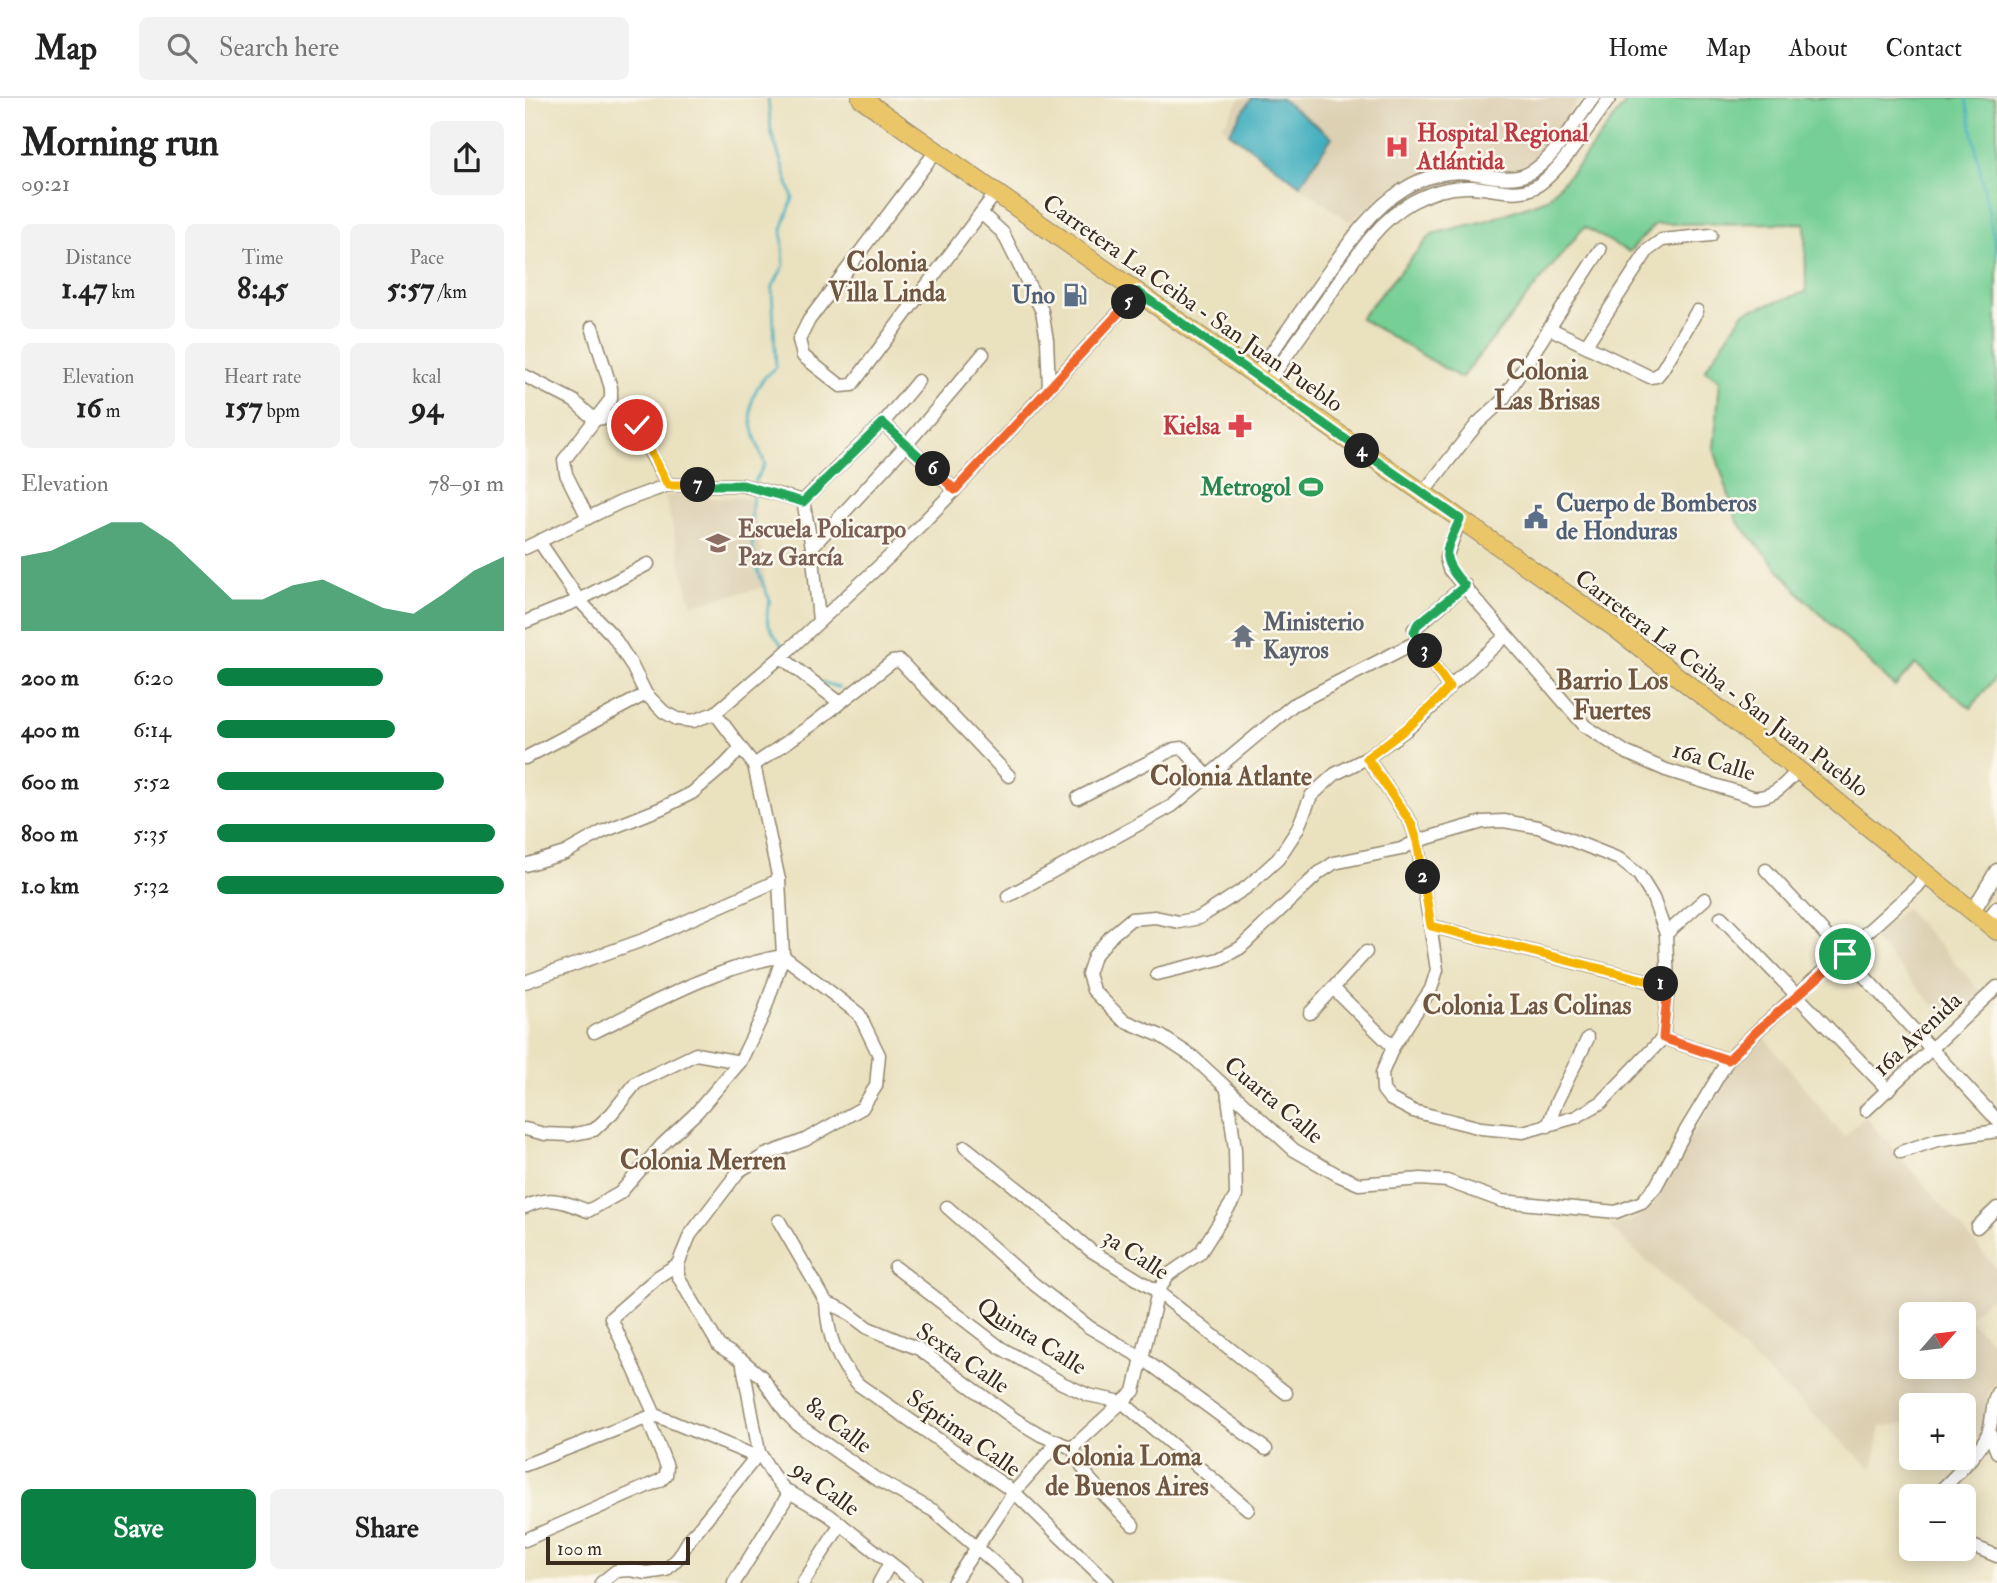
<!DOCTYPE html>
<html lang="en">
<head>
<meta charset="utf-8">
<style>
  :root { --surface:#fff; --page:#f2f2f2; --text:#222; --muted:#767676; --line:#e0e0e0; --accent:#0b8043 }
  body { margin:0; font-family:"IM FELL Double Pica",serif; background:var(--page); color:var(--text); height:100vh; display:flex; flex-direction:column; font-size:26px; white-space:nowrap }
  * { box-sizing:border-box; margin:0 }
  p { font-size:23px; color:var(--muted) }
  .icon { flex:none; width:38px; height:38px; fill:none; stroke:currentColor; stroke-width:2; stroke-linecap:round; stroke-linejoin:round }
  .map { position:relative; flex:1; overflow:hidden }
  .sheet { display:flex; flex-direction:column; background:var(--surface); width:525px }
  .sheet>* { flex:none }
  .needle { width:46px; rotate:62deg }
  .controls { position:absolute; left:1374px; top:1204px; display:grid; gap:14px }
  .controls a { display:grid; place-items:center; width:77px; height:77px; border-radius:10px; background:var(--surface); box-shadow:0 4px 18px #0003; font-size:35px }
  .scale { position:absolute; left:21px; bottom:18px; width:144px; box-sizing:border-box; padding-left:7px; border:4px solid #3b2a1e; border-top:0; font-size:19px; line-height:24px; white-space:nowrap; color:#3b2a1e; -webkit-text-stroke:5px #fbf7ec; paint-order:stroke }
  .pin { position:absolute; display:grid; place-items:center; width:60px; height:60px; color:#fff; margin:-30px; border:4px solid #fff; border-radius:50%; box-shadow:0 2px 7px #0007 }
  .km { position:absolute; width:35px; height:35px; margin:-18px; border-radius:50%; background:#222; color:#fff; font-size:19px; line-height:35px; text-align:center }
  .round { display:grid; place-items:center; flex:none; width:74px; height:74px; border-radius:10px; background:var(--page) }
  .head { display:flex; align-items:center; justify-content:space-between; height:119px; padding:0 21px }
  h1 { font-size:38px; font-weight:700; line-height:52px }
  .figures { display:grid; grid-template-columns:repeat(3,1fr); gap:10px; height:119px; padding:7px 21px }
  .figures div { display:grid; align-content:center; border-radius:10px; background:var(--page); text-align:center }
  .figures b { font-size:30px; font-weight:700 }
  .figures small { font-size:19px; font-weight:400 }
  .figures p { font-size:19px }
  .chart { height:196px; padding:14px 21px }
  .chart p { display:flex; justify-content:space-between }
  .chart svg { width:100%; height:126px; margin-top:7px; fill:var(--accent); opacity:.7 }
  .action { display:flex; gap:14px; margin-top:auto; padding:14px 21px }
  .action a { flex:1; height:80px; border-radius:10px; background:var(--accent); color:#fff; font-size:28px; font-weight:700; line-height:80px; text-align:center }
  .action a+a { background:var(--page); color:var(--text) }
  ul { padding:0 21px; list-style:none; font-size:23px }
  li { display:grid; grid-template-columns:112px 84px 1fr; align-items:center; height:52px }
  li i { height:18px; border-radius:9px; background:var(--accent) }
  header { display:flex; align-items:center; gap:42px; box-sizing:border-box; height:98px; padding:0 35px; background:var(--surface); border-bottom:2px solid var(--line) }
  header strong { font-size:33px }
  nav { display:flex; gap:38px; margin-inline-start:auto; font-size:24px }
  .search { width:490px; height:63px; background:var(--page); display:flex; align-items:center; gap:18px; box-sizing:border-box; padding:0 24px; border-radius:10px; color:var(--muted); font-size:26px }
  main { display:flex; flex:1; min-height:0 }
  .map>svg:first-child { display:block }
</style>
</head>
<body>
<header>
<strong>Map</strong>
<div class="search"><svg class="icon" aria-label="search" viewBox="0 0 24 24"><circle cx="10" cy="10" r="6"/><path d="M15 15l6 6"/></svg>Search here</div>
<nav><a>Home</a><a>Map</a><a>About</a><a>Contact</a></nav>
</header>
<main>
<section class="sheet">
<div class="head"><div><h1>Morning run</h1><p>09:21</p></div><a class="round"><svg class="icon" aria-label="share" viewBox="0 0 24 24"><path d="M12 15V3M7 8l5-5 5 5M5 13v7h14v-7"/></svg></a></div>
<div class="figures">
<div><p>Distance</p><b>1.47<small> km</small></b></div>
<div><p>Time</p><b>8:45</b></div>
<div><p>Pace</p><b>5:57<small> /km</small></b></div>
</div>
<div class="figures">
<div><p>Elevation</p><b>16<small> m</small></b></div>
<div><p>Heart rate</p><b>157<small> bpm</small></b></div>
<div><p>kcal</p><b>94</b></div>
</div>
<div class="chart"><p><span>Elevation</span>78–91 m</p>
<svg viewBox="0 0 160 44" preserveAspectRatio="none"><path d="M0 44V18L10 16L20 11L30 6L40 6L50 13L60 23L70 33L80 33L90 28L100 26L110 31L120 36L130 38L140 31L150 23L160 18V44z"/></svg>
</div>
<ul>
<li><b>200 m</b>6:20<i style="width:58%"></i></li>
<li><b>400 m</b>6:14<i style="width:62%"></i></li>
<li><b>600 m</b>5:52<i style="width:79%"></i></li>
<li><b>800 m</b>5:35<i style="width:97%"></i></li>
<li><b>1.0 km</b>5:32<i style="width:100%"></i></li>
</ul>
<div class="action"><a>Save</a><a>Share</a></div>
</section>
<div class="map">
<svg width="1472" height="1485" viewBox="0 0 1472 1485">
  <rect width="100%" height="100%" fill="#fbf7ec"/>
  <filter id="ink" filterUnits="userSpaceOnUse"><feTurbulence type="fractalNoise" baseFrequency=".0143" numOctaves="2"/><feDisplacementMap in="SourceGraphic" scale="14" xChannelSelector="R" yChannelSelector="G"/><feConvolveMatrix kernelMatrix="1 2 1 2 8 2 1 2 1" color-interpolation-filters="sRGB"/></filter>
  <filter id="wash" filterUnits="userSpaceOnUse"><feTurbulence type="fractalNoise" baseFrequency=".00686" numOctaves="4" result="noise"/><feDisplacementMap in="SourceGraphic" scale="28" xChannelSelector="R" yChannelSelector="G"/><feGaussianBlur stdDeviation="1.57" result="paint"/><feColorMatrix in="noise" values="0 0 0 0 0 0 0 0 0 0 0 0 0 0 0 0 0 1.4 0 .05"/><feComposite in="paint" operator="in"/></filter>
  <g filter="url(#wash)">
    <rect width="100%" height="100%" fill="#eae1bf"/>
    <!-- built -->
    <g fill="#dccfb1" fill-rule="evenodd">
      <polygon points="716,0 1056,0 999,74 898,76 870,88 824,124 697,29"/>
      <polygon points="158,397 228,401 241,489 166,507 140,398"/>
      <polygon points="1380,810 1457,894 1424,924 1347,840"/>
      <path d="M 1239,939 L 1319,1039 L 1340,1018 L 1472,1171 L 1472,1194 L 1442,1220 L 1472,1249 L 1472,1283 L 1462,1298 L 1457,1331 L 1439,1352 L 1438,1307 L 1386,1307 L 1386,1325 L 1356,1328 L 1348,1372 L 1083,1128 L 1105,1123 L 1121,1113 L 1208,970 ZM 1386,1216 L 1438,1216 L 1438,1269 L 1386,1269 Z"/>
    </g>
    <!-- green -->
    <polygon fill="#76cf95" stroke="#587c5a" stroke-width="2" points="1104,0 1469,0 1472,18 1472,577 1446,610 1390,566 1370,589 1276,497 1212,423 1189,351 1195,282 1180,272 1219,214 1281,194 1280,125 1130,126 1104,154 1059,129 936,280 835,220 907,136 960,123 1022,101 1055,65"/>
    <!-- water -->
    <polygon fill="#40aebe" stroke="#3e6c6e" stroke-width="2" points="727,0 755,0 807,39 775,87 704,34"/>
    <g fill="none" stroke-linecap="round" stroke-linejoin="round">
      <!-- stream -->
      <g stroke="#40aebe" stroke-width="2.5">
        <polyline points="1441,0 1472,157"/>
        <path d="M 230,383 L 240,366 C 224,327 215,297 251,269 L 247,190 L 259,167 L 257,131 L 268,100 L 246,33 L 243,0"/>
        <path d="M 228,398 C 223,439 227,465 245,502 C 237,524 246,532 259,550"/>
        <polyline points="297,584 314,590"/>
      </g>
    </g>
  </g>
  <g filter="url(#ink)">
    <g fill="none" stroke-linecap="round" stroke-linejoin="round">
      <!-- minor casing -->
      <g stroke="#92866e" stroke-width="15">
        <g id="minor">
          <polyline points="411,53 284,222 274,242 278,258 316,288 327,287 470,96"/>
          <polyline points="456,115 478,135 517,213 522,242 524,290"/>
          <polyline points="1026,231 1125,279 1132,278 1137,272 1172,213"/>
          <polyline points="1061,247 1123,152 1137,142 1186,137"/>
          <polyline points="0,278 49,303 69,321 99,318 107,321 143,387"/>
          <path d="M 730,278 C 752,247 773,217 795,186 C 819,152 842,114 879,91 C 898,79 922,72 945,75 C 963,77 985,84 1002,76 C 1027,65 1052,21 1068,0"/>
          <path d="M 742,286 C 763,255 785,225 806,195 C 829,162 851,124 887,104 C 905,94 926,88 947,89 C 968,90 991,99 1010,89 C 1034,76 1067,23 1085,0"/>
          <polyline points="358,325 430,392"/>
          <polyline points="898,395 952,326 977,303 1075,152"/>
          <polyline points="278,403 358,325 393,283"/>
          <polyline points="278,403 287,449 294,523"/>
          <polyline points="63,420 41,376 39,362 86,301 86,290 67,229"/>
          <path d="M 935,421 L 921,460 L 924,471 L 1060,628 L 1102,655 L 1141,672 L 1228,699 C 1248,701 1261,685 1273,672"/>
          <polyline points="14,443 54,502 88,538 106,566 121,596 139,614 152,621 168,623 190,615 257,558 365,458 430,392 613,194"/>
          <polyline points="287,449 382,346 458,256"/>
          <polyline points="0,450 96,404 143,387 217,387 278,403"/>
          <polyline points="0,524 54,502 123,466"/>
          <polyline points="981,538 924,589 906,610 881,632 842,660 810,676 786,698 772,732 753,761 722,789 674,820 654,824 630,819 606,821 587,837 569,858 563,876 568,892 598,922 636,938 668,959 769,1052 813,1077 834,1086 896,1081 922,1083 977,1103 1091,1114 1117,1104 1131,1088 1161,1032 1203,962 1233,932 1392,789 1403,775"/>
          <polyline points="256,559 314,604"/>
          <polyline points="924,589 893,543 889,531 940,487"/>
          <polyline points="0,660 121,596"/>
          <polyline points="842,660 886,725 892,743 912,872 906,891 868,949 857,975 858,992 865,1001 888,1013 956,1030 998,1034 1051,1019 1077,1004 1138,940 1143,888 1141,836 1180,801"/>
          <polyline points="229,667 288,626 367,564 375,563 484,678"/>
          <polyline points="553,700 649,651 658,650 682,678"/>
          <polyline points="0,767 40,755 77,734 137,710 167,695 200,667 215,651"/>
          <polyline points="1241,772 1472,1022"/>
          <polyline points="483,798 647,708 768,607 893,543"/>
          <polyline points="1196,819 1363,992"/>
          <polyline points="906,828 1143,888"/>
          <polyline points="632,876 694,861 715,850 794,775 809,765 876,751 892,743 958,724 979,723 1013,729 1094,761 1114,777 1128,800 1141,836"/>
          <polyline points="0,884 121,841 254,782"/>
          <polyline points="809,891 868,949"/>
          <polyline points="785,915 841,854"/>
          <path d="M 69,934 C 129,905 191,869 258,858 L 334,916 L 354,957 L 351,988 L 337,1010 L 280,1042 L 240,1057 L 214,1073 L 165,1137 L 153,1166 L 134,1178 L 86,1220 L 130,1317 L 230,1358"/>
          <polyline points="1138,940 1203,962"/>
          <polyline points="1341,1012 1472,889"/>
          <polyline points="1023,1028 1032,1003 1063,940"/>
          <polyline points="0,1031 20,1036 45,1037 69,1032 87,1015 111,985 171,956 215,964"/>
          <polyline points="440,1049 502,1098 565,1152 633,1194 761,1295"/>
          <polyline points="1376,1054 1412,1042 1472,1033"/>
          <path d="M 0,1109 C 26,1097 37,1103 63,1113 L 95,1095 L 138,1046 L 171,1015 L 215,964 L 238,917 L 258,858 L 254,782 L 229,667 L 190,615"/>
          <polyline points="422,1109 509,1186 564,1229 617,1260 741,1351"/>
          <polyline points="254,1123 301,1204 319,1212 343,1230 394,1251 491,1322 516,1337 547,1350 565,1382 608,1427"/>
          <polyline points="1452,1129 1472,1110"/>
          <polyline points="153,1166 153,1178 194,1248 217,1262 237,1279 262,1316 272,1326 351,1381 409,1413 493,1485"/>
          <polyline points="370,1169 476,1250 537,1285 563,1297 597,1304 723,1411"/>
          <path d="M 301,1204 C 302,1236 311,1263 334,1287 L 489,1394 L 583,1485"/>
          <polyline points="217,1262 234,1354 247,1376 259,1391 304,1417 391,1485"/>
          <polyline points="1464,1334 1472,1354"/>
          <polyline points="547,1350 609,1293 633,1194 643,1177 675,1155 711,1098 710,1051 702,992"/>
          <polyline points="0,1367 129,1317"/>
          <path d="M 1410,1398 C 1426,1382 1456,1354 1464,1333 C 1468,1320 1466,1308 1472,1295"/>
          <polyline points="0,1442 136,1382 141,1377 142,1369 123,1321"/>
          <polyline points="1438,1444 1472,1458"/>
          <polyline points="76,1485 91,1473 105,1472 122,1475 141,1472 154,1459 164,1442 234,1355"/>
          <polyline points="209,1485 265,1394"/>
          <polyline points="278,1485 316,1426"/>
          <polyline points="354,1485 365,1465"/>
          <polyline points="428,1485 489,1394 533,1344"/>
        </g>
      </g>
      <!-- tertiary casing -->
      <g stroke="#92866e" stroke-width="17">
        <g id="tertiary">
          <polyline points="1448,813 1472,773"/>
          <polyline points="1462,824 1472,811"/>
        </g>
      </g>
      <!-- primary casing -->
      <g stroke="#92866e" stroke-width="20">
        <polyline id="primary" points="336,0 1090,530 1273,672 1472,833"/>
      </g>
      <!-- minor -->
      <use href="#minor" stroke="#fff" stroke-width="12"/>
      <!-- tertiary -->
      <use href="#tertiary" stroke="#fff" stroke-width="14"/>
      <!-- primary -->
      <use href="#primary" stroke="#ebc669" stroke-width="18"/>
    </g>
  </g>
  <g fill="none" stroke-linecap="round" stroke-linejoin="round" filter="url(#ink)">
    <!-- split-1 casing -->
    <g stroke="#fff" stroke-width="14">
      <polyline id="split-1" points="1136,886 1143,888 1138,940 1203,962 1233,932 1320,856"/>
    </g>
    <!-- split-2 casing -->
    <g stroke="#fff" stroke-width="14">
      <polyline id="split-2" points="898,779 906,828 1136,886"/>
    </g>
    <!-- split-3 casing -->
    <g stroke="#fff" stroke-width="14">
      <path id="split-3" d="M 898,779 L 892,743 L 886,725 L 842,660 C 872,638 900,618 924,589 L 900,553"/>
    </g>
    <!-- split-4 casing -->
    <g stroke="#fff" stroke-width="14">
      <path id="split-4" d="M 837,353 L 935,421 C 920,455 913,458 940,488 L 892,527 L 889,534 L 900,553"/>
    </g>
    <!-- split-5 casing -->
    <g stroke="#fff" stroke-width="14">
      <polyline id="split-5" points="604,204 613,194 837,353"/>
    </g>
    <!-- split-6 casing -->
    <g stroke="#fff" stroke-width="14">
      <polyline id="split-6" points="408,371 430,392 604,204"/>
    </g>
    <!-- split-7 casing -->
    <g stroke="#fff" stroke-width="14">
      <polyline id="split-7" points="173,387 218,387 278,404 358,325 408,371"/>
    </g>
    <!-- split-8 casing -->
    <g stroke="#fff" stroke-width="14">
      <polyline id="split-8" points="112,327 143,387 173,387"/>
    </g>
    <!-- split-1 -->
    <use href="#split-1" stroke="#f0652b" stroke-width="9"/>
    <!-- split-2 -->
    <use href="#split-2" stroke="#f5b400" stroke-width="9"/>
    <!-- split-3 -->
    <use href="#split-3" stroke="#f5b400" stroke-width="9"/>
    <!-- split-4 -->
    <use href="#split-4" stroke="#22a559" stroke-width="9"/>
    <!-- split-5 -->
    <use href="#split-5" stroke="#22a559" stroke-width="9"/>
    <!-- split-6 -->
    <use href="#split-6" stroke="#f0652b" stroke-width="9"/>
    <!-- split-7 -->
    <use href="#split-7" stroke="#22a559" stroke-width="9"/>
    <!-- split-8 -->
    <use href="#split-8" stroke="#f5b400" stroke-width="9"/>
  </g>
  <!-- icons -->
  <defs>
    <g id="hospital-bare" transform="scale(1.89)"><path d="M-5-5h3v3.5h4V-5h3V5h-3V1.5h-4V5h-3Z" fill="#e0444e" stroke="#fbf7ec" stroke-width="2.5" paint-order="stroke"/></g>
    <g id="fuel-bare" transform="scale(1.89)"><path d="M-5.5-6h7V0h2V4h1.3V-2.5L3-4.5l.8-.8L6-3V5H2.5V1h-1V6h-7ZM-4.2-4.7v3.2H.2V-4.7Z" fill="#5c6f8a" stroke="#fbf7ec" stroke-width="2.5" paint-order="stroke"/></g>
    <g id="pharmacy-bare" transform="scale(1.89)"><path d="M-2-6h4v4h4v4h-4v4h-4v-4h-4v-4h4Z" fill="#e0444e" stroke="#fbf7ec" stroke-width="2.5" paint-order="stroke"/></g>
    <g id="stadium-bare" transform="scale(1.89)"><path d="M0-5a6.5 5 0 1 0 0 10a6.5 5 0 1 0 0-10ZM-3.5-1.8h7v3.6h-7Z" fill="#2e9e5b" stroke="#fbf7ec" stroke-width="2.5" paint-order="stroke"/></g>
    <g id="civic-bare" transform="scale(1.89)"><path d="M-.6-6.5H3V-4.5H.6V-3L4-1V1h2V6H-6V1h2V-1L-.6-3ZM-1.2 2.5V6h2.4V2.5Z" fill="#5c6f8a" stroke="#fbf7ec" stroke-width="2.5" paint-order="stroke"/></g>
    <g id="school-bare" transform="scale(1.89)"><path d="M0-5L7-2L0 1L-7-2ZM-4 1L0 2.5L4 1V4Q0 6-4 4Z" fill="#8d6e63" stroke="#fbf7ec" stroke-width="2.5" paint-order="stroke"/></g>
    <g id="temple-bare" transform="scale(1.89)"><path d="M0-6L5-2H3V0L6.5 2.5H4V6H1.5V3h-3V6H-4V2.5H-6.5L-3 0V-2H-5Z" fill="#6b7280" stroke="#fbf7ec" stroke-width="2.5" paint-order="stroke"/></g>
  </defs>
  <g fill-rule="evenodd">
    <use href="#hospital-bare" x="872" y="49"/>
    <use href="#fuel-bare" x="550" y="197"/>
    <use href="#pharmacy-bare" x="715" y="328"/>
    <use href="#stadium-bare" x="786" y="389"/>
    <use href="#civic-bare" x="1011" y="419"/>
    <use href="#school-bare" x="193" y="445"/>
    <use href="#temple-bare" x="718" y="538"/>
  </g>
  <g text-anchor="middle" stroke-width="5" stroke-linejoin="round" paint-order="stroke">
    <!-- health labels -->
    <g font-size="24" font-weight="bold" fill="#be3a42" stroke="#fbf7ec" text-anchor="start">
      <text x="892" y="43">Hospital Regional<tspan x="892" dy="28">Atlántida</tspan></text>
      <text x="695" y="336" text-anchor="end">Kielsa</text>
    </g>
    <!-- service labels -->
    <g font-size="24" font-weight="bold" fill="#4e5e75" stroke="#fbf7ec" text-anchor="end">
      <text x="530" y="205">Uno</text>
      <text x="1031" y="413" text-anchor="start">Cuerpo de Bomberos<tspan x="1031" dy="28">de Honduras</tspan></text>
    </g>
    <!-- street labels -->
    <g font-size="24" fill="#3b2a1e" stroke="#fbf7ec">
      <text transform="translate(668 205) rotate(35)" y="8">Carretera La Ceiba - San Juan Pueblo</text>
      <text transform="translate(1197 585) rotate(37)" y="8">Carretera La Ceiba - San Juan Pueblo</text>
      <text transform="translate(1189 663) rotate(17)" y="8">16a Calle</text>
      <text transform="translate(1392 936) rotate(-43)" y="8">16a Avenida</text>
      <text transform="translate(749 1002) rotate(40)" y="8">Cuarta Calle</text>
      <text transform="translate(611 1156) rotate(33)" y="8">3a Calle</text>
      <text transform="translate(507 1238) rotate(32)" y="8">Quinta Calle</text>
      <text transform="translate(438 1260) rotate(34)" y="8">Sexta Calle</text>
      <text transform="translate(314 1327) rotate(37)" y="8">8a Calle</text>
      <text transform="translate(439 1335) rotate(35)" y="8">Séptima Calle</text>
      <text transform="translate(301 1390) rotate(36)" y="8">9a Calle</text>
    </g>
    <!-- leisure labels -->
    <g font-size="24" font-weight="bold" fill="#27864d" stroke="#fbf7ec" text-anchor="end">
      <text x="766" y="397">Metrogol</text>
    </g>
    <!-- education labels -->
    <g font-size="24" font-weight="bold" fill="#785e54" stroke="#fbf7ec" text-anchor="start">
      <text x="213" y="439">Escuela Policarpo<tspan x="213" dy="28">Paz García</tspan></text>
    </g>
    <!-- worship labels -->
    <g font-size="24" font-weight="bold" fill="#5b616d" stroke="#fbf7ec" text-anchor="start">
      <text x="738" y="532">Ministerio<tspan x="738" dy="28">Kayros</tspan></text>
    </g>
    <!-- neighbourhood labels -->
    <g font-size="26" font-weight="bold" fill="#6f5641" stroke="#fbf7ec">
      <text x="362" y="173">Colonia<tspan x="362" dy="30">Villa Linda</tspan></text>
      <text x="1022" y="281">Colonia<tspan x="1022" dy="30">Las Brisas</tspan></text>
      <text x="1087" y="591">Barrio Los<tspan x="1087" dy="30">Fuertes</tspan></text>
      <text x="706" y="687">Colonia Atlante</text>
      <text x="1002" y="916">Colonia Las Colinas</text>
      <text x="178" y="1071">Colonia Merren</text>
      <text x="602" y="1367">Colonia Loma<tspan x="602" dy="30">de Buenos Aires</tspan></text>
    </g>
  </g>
</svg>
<div class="controls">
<a><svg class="needle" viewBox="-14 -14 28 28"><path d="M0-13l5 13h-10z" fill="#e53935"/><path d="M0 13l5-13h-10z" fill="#767676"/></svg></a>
<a>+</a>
<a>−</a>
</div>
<div class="scale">100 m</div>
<div class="pin" style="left:1320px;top:856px;background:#1e9e55"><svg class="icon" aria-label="arrive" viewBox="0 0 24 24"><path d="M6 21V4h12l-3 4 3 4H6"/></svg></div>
<div class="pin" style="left:112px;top:327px;background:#d93025"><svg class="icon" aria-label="check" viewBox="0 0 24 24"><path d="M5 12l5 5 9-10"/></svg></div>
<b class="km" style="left:1136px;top:886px">1</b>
<b class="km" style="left:898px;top:779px">2</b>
<b class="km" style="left:900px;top:553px">3</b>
<b class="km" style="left:837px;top:353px">4</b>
<b class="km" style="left:604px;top:204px">5</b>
<b class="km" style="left:408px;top:371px">6</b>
<b class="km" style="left:173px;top:387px">7</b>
</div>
</main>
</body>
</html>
